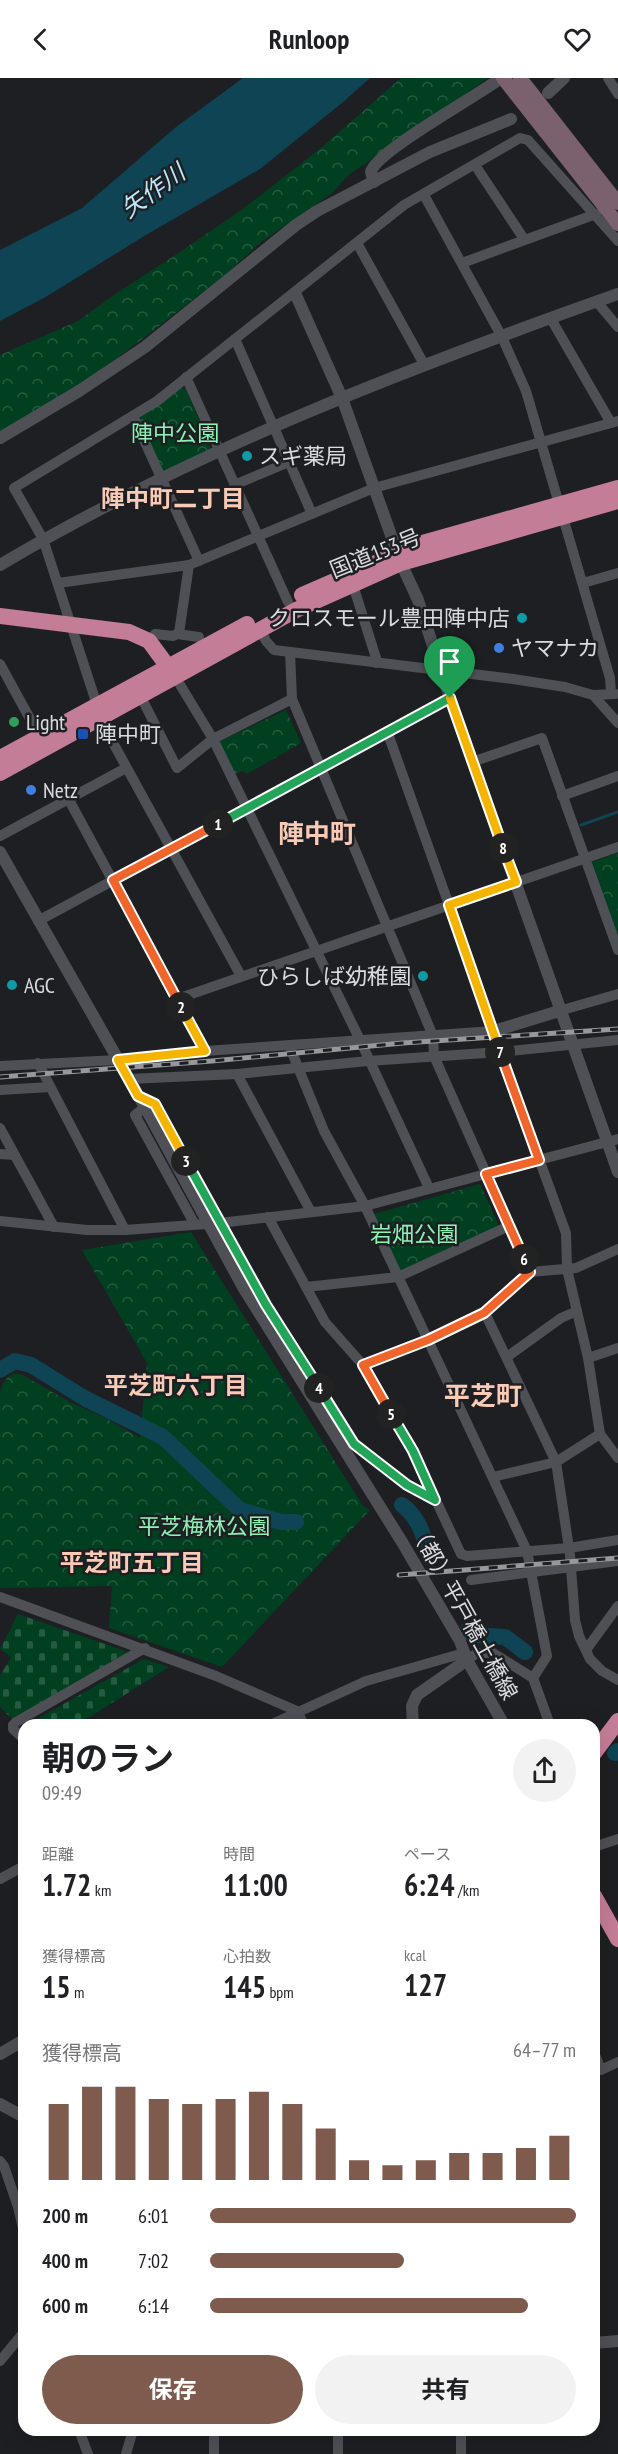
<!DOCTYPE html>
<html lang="ja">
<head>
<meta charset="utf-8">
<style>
  :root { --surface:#fff; --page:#f2f2f2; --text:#202124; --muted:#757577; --accent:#7e5b4c }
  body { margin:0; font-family:"PT Sans Narrow","Noto Sans JP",sans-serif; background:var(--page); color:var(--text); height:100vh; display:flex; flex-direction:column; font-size:22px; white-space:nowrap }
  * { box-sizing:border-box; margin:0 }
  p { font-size:20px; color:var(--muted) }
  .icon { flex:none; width:33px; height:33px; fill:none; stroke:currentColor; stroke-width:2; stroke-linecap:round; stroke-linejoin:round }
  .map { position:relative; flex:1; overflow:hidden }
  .details { position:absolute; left:18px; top:1641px; width:582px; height:717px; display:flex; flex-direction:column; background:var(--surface); border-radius:18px; box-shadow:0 6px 24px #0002 }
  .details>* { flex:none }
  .pin { position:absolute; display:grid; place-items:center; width:51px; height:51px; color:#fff; margin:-62px -26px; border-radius:50% 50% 50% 0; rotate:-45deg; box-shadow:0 0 6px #0007 }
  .pin .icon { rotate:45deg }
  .km { position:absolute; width:30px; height:30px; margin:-15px; border-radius:50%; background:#222; color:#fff; font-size:16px; line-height:30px; text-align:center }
  .round { display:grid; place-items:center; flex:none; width:63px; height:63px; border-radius:32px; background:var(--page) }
  .overview { display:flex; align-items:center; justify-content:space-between; height:102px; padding:0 24px }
  h1 { font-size:33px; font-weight:700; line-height:45px }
  .metrics { display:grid; grid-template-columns:repeat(3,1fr); gap:9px; height:102px; padding:6px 24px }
  .metrics div { display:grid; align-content:center }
  .metrics b { font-size:30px; font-weight:700 }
  .metrics small { font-size:16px; font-weight:400 }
  .metrics p { font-size:16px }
  .chart { height:168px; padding:12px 24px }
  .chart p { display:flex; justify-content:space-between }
  .chart svg { width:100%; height:108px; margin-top:6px; stroke:var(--accent); stroke-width:6 }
  .cta { display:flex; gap:12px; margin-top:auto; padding:12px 24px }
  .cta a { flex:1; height:69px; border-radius:36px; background:var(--accent); color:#fff; font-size:24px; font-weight:700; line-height:69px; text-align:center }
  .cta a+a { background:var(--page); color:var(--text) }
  ul { padding:0 24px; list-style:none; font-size:20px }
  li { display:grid; grid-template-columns:96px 72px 1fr; align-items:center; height:45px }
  li i { height:15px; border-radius:8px; background:var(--accent) }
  header { display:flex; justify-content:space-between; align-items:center; height:78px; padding:0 24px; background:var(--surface); font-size:27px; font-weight:700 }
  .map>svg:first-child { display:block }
</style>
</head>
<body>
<header><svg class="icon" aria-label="back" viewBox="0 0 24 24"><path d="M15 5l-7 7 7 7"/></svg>Runloop<svg class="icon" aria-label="heart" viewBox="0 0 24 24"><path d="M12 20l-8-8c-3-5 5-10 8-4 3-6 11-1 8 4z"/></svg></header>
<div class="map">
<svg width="618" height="2376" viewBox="0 0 618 2376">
  <defs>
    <pattern id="cemetery-stones" width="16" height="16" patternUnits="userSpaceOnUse" patternTransform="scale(1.5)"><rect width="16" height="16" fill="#004021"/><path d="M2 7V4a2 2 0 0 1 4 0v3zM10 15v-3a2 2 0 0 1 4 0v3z" fill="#255b41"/></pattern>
    <pattern id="park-crowns" width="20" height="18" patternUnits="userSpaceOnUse" patternTransform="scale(1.5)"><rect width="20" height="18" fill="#004021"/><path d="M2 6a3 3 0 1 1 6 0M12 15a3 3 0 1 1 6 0" fill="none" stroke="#255b41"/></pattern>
  </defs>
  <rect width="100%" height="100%" fill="#1d1f23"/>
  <!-- cemetery -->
  <g fill="url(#cemetery-stones)">
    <polygon points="18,1536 128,1574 12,1641 0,1629 0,1598 11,1579 0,1571"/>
    <polygon points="144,1581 169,1589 77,1647 26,1647"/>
  </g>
  <!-- park -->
  <g fill="url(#park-crowns)">
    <polygon points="401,0 488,0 347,98 332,115 261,164 227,195 145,259 87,302 0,355 0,277 78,243 117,215 177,176 243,131 321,70"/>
    <polygon points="180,310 186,311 212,373 162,395 139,342 140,338"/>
    <polygon points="286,632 301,665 247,696 242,693 232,697 216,665"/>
    <polygon points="618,775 618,854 617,855 592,784"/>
    <polygon points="480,1106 499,1148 399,1195 371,1137"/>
    <path d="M 191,1154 L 363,1428 L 370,1432 L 222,1589 L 109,1550 L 112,1508 L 0,1510 L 0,1315 C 3,1302 9,1293 23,1297 L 68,1323 L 107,1341 L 140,1360 L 147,1285 L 82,1172 Z"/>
  </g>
  <!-- water -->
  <polygon fill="#0e4453" points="243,0 370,0 342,25 260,91 146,157 44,220 0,243 0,172 82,130 176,49"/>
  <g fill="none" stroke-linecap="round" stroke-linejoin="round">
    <!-- stream -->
    <polyline stroke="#0e4453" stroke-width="3" points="581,747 618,734"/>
    <!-- river -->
    <g stroke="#0e4453" stroke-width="16">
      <polyline points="0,1292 15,1283 31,1287 86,1321 163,1359 240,1432 281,1444 296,1444"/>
      <path d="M 402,1427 C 420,1440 424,1460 431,1480"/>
      <polyline points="468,1552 473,1557 505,1559 525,1574"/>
      <polyline points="615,1675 618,1673"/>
    </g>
    <!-- minor -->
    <g stroke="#4f5056" stroke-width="10">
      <polyline points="608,0 618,16"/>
      <polyline points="475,87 524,161"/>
      <polyline points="424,117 502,259 526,313 610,600 611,615"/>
      <polyline points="357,165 425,288"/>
      <polyline points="462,185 596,136"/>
      <polyline points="597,224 618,249"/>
      <polyline points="551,241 611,345"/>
      <polyline points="235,261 312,436"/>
      <polyline points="186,299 288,524"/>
      <polyline points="133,338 199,483"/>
      <polyline points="234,407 289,384"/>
      <polyline points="58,505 189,487 374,410 618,343"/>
      <polyline points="583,505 618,495"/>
      <polyline points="353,507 376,580 376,585"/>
      <polyline points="260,551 266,563 274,572 513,601 565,609 593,617 616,616"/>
      <polyline points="177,556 199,559"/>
      <polyline points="149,563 155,556 173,558 179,555 189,487"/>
      <polyline points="290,574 292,621 433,958 434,978 530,1194"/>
      <polyline points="0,586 40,659"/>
      <polyline points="176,600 213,661 360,962 429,1110"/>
      <polyline points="593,617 618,645"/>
      <polyline points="141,619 177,690 213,661 292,621"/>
      <polyline points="97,627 43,461 14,410 157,323 404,127 520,60 528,62 618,163"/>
      <polyline points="100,641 241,898"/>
      <polyline points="472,684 542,660 618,872"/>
      <polyline points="562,718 618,698"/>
      <polyline points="69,722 205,973"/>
      <polyline points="0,758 126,690"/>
      <polyline points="38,843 450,620"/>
      <polyline points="177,921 618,769"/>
      <polyline points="559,933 618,916"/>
      <polyline points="289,967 324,1053 365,1128 527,1473 547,1578 533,1600"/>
      <polyline points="500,974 566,1155 567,1191 588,1280 600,1356 618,1380"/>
      <polyline points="38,985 125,1152"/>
      <polyline points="0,988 118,982 205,973 494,953 387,653"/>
      <polyline points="237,996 311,1134"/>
      <polyline points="129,1001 237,996 368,983 500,974 618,962"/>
      <polyline points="0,1012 50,1009"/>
      <polyline points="138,1018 155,1026 266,1227 354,1366 407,1407 435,1422"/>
      <polyline points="145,1029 135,1037 194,1145"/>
      <polyline points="0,1050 54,1149"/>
      <polyline points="0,1076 14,1077"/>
      <polyline points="268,1139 325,1244 363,1287 413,1373 461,1476 467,1478 569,1470 618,1462"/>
      <polyline points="0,1143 87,1152 125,1152 220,1145 365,1128 618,1061"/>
      <polyline points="306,1209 398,1199 509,1148"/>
      <polyline points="485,1235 556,1384 570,1477 575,1542 579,1558 590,1581 602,1593 618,1602"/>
      <polyline points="507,1279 561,1240 577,1233"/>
      <polyline points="588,1280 618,1270"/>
      <polyline points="363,1287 428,1262 485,1235 530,1194 576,1190 618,1171"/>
      <polyline points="493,1399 556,1384 600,1356"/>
      <polyline points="471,1502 618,1483"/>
      <polyline points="0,1519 216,1598 297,1633 304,1647"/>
      <polyline points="586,1572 618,1528"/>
      <polyline points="467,1582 477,1575 493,1575 533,1600 550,1647"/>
      <polyline points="270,1647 366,1603 464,1575"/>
      <polyline points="24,1661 13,1651 13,1647 16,1644 145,1570"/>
      <polyline points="594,1769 618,1761"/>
      <polyline points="0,1801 24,1788"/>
      <polyline points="594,1974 601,1992 618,1984"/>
      <polyline points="0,2083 4,2088 18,2129 24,2155"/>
      <polyline points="0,2283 24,2254"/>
      <polyline points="79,2352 88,2376"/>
      <polyline points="338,2352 338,2376"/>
      <polyline points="126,2376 133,2352"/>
      <polyline points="214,2376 214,2352"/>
      <polyline points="461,2376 461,2352"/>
    </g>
    <!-- tertiary -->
    <g stroke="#4f5056" stroke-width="12">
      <polyline points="548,15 564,0"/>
      <path d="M 374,104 L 371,94 C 375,74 479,17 501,0"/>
      <polyline points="295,215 342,320 401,485 418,522 450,620 618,1094"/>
      <polyline points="0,360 79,313 145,269 296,147 317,133 430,74 511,41"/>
      <path d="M 0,487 C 194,372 406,291 618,216"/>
      <polyline points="0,774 145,1029 243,1209 402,1464 460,1563 467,1582 504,1647"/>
      <polyline points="500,974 494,953 559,933"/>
      <polyline points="413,1647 412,1628 417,1617 467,1582"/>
      <polyline points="0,1976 24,1962"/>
      <polyline points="0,2026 24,2039"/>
      <polyline points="594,2265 618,2263"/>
    </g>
    <!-- secondary -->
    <g stroke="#7b616e" stroke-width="14">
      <polyline points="503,0 618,146"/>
      <polyline points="520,0 618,125"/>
    </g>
    <!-- trunk -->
    <g stroke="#c47d96" stroke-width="16">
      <polyline points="302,517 419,466 618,410"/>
      <polyline points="0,538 129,554 149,563 174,597"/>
      <polyline points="0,680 247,546"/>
      <polyline points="0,695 296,532 401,485 618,423"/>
      <polyline points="594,1675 618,1643"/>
      <polyline points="594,1818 618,1861"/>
    </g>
    <!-- rail casing -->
    <g stroke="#97989b" stroke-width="5">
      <g id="rail">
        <polyline points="0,999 212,983 403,965 618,951"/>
        <polyline points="399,1497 618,1480"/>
      </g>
    </g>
    <!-- rail -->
    <use href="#rail" stroke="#1d1f23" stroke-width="3" stroke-dasharray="9" stroke-linecap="butt"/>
  </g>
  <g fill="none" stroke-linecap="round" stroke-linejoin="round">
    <!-- split-1 casing -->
    <g stroke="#fff" stroke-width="12">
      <polyline id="split-1" points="218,746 450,620"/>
    </g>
    <!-- split-2 casing -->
    <g stroke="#fff" stroke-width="12">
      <polyline id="split-2" points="181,929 113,802 218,746"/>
    </g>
    <!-- split-3 casing -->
    <g stroke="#fff" stroke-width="12">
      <polyline id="split-3" points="181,929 205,973 118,982 138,1018 155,1026 186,1083"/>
    </g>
    <!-- split-4 casing -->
    <g stroke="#fff" stroke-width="12">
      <polyline id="split-4" points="186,1083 266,1227 319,1310"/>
    </g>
    <!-- split-5 casing -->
    <g stroke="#fff" stroke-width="12">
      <polyline id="split-5" points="319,1310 354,1366 407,1407 435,1422 413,1373 391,1336"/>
    </g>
    <!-- split-6 casing -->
    <g stroke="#fff" stroke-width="12">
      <polyline id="split-6" points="391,1336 363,1287 428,1262 484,1235 530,1194 524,1181"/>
    </g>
    <!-- split-7 casing -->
    <g stroke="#fff" stroke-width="12">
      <polyline id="split-7" points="500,974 539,1082 486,1096 524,1181"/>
    </g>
    <!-- split-8 casing -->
    <g stroke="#fff" stroke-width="12">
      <polyline id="split-8" points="500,974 449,827 516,804 503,770"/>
    </g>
    <!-- split-9 casing -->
    <g stroke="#fff" stroke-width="12">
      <polyline id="split-9" points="450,620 503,770"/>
    </g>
    <!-- split-1 -->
    <use href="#split-1" stroke="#22a559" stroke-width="8"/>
    <!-- split-2 -->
    <use href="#split-2" stroke="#f0652b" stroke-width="8"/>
    <!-- split-3 -->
    <use href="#split-3" stroke="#f5b400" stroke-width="8"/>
    <!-- split-4 -->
    <use href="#split-4" stroke="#22a559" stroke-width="8"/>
    <!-- split-5 -->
    <use href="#split-5" stroke="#22a559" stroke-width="8"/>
    <!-- split-6 -->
    <use href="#split-6" stroke="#f0652b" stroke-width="8"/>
    <!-- split-7 -->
    <use href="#split-7" stroke="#f0652b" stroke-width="8"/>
    <!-- split-8 -->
    <use href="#split-8" stroke="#f5b400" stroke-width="8"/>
    <!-- split-9 -->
    <use href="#split-9" stroke="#f5b400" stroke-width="8"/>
  </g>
  <!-- markers -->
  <g fill="#0f9aa8" stroke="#1d1f23" stroke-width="2">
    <circle cx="247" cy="378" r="6"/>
    <circle cx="522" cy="540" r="6"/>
    <circle cx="423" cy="898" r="6"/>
    <circle cx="12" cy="907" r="6"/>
  </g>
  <g fill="#3f7fe0" stroke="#1d1f23" stroke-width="2">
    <circle cx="499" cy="570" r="6"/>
    <circle cx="31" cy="712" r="6"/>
  </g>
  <circle fill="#2e9e5b" stroke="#1d1f23" stroke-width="2" cx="14" cy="644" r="6"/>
  <rect fill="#1a4fb4" stroke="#1d1f23" stroke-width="2" x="77" y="650" width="12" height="12" rx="3"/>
  <g text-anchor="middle" stroke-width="5" stroke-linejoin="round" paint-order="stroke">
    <!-- park labels -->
    <g font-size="22" fill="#8ff2b5" stroke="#1d1f23">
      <text x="175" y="363">陣中公園</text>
      <text x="414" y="1164">岩畑公園</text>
      <text x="204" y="1456">平芝梅林公園</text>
    </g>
    <!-- poi labels -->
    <g font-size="22" fill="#dbdcdf" stroke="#1d1f23" text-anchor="start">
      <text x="259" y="386">スギ薬局</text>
      <text x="510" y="548" text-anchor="end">クロスモール豊田陣中店</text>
      <text x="511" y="578">ヤマナカ</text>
      <text x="26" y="652">Light</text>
      <text x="95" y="664">陣中町</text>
      <text x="43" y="720">Netz</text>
      <text x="411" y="906" text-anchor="end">ひらしば幼稚園</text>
      <text x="24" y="915">AGC</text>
    </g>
    <!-- street labels -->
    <g font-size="22" fill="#dbdcdf" stroke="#1d1f23">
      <text transform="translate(375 475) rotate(-22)" y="8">国道153号</text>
      <text transform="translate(464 1533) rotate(61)" y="8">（都）平戸橋土橋線</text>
    </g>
    <!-- water labels -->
    <g font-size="24" font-style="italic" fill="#bce9f9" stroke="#1d1f23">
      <text transform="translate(153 113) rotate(-36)" y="8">矢作川</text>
    </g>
    <!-- neighbourhood labels -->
    <g font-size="24" font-weight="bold" fill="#f9cab6" stroke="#1d1f23">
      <text x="173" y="429">陣中町二丁目</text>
      <text x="176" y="1316">平芝町六丁目</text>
      <text x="132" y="1493">平芝町五丁目</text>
    </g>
    <!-- quarter labels -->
    <g font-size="26" font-weight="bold" fill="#f9cab6" stroke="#1d1f23">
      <text x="317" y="765">陣中町</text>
      <text x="483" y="1327">平芝町</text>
    </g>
  </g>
</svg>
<div class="pin" style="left:450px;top:620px;background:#1e9e55"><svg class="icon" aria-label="arrive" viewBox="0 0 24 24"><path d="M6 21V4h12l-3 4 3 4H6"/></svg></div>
<b class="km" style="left:218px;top:746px">1</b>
<b class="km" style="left:181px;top:929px">2</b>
<b class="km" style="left:186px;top:1083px">3</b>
<b class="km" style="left:319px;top:1310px">4</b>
<b class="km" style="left:391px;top:1336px">5</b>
<b class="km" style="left:524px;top:1181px">6</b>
<b class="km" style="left:500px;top:974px">7</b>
<b class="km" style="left:503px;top:770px">8</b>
<section class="details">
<div class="overview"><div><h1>朝のラン</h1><p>09:49</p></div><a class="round"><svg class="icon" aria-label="share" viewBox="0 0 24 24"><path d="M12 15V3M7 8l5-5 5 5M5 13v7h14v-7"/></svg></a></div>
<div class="metrics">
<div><p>距離</p><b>1.72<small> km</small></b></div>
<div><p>時間</p><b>11:00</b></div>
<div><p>ペース</p><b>6:24<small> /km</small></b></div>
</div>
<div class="metrics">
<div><p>獲得標高</p><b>15<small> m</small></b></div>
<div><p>心拍数</p><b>145<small> bpm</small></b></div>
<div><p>kcal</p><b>127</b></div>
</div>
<div class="chart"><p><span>獲得標高</span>64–77 m</p>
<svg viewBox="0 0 160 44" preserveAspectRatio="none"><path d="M5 44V13M15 44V6M25 44V6M35 44V11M45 44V13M55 44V11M65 44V8M75 44V13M85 44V23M95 44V36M105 44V38M115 44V36M125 44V33M135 44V33M145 44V31M155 44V26"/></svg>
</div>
<ul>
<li><b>200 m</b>6:01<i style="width:100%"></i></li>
<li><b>400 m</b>7:02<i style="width:53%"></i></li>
<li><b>600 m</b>6:14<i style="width:87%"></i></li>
</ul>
<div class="cta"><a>保存</a><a>共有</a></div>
</section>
</div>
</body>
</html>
